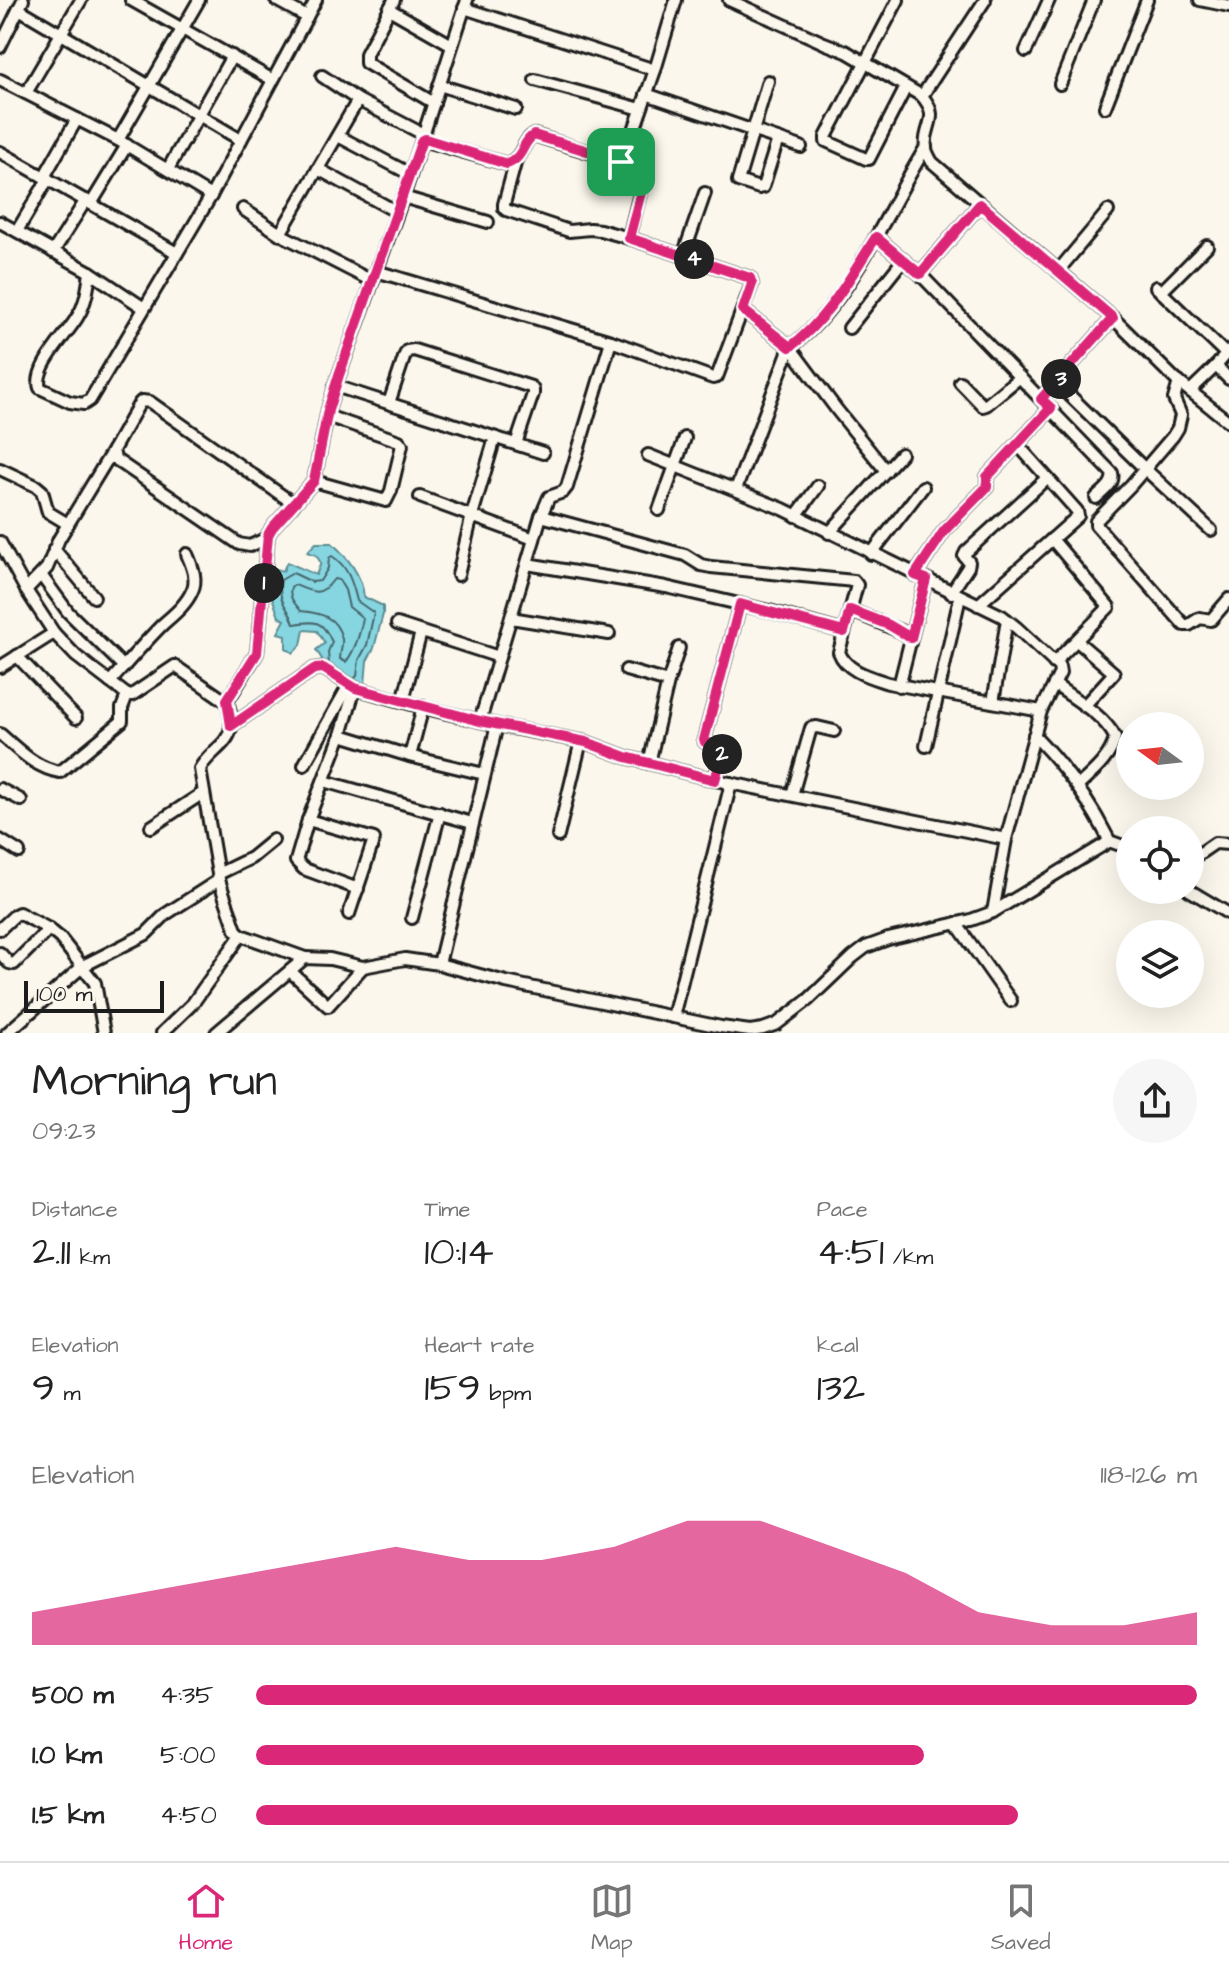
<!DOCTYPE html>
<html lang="en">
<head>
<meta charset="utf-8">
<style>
  :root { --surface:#fff; --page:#f6f6f6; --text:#222; --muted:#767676; --line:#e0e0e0; --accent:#db2777 }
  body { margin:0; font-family:"Architects Daughter",sans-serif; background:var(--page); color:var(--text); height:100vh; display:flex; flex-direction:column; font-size:30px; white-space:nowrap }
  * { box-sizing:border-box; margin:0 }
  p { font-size:26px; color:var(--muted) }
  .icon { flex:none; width:44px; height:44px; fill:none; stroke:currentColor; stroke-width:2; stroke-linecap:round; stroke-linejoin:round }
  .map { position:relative; height:1033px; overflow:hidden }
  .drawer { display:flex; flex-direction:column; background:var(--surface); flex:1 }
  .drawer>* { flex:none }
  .needle { width:52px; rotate:285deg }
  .buttons { position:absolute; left:1116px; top:712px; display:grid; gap:16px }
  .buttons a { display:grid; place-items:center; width:88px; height:88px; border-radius:50%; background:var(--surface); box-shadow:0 8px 32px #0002; font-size:40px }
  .scale { position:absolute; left:24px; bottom:20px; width:140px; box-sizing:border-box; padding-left:8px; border:4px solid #1c1c1c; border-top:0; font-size:22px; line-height:28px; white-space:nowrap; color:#1c1c1c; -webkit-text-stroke:6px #fbf7ec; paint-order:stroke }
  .pin { position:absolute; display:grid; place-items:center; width:68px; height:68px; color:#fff; margin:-34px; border-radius:16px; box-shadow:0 4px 12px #0006 }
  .km { position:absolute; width:40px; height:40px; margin:-20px; border-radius:50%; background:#222; color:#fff; font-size:22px; line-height:40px; text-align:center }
  .round { display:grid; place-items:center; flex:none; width:84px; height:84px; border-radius:42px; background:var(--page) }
  .head { display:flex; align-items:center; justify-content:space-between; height:136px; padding:0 32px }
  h1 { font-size:44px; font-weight:600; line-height:60px }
  .metrics { display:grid; grid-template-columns:repeat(3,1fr); gap:12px; height:136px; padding:8px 32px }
  .metrics div { display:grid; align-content:center }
  .metrics b { font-size:40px; font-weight:600 }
  .metrics small { font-size:22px; font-weight:400 }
  .metrics p { font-size:22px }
  .chart { height:224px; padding:16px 32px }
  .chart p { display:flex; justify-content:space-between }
  .chart svg { width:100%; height:144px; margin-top:8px; fill:var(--accent); opacity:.7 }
  ul { padding:0 32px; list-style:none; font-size:26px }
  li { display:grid; grid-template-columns:128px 96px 1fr; align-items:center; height:60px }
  li i { height:20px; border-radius:10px; background:var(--accent) }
  .dock { display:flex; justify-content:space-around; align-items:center; height:112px; border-top:2px solid var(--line); background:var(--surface); font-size:22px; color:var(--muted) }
  .dock a { display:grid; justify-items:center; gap:4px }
  .dock .active { color:var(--accent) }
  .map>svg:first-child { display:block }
</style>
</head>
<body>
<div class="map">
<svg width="1229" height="1033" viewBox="0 0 1229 1033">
  <rect width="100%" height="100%" fill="#fbf7ec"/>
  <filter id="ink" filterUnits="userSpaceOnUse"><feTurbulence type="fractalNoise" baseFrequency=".0125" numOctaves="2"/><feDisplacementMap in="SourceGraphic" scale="16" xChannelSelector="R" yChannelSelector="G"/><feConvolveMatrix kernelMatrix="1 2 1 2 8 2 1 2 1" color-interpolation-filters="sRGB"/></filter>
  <g filter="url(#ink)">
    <!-- water -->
    <path fill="#86d6e2" stroke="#5c8c93" stroke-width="2" d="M 316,543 L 332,543 C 348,558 362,575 364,597 L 383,606 L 383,614 L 374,648 L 367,661 L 365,684 L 360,691 L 326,672 L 312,676 L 322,659 L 316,650 L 325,643 L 317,631 L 304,630 L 301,645 L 293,653 L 286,648 L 286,635 L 278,633 L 285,620 L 279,617 L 271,594 L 273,568 L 283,571 L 287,562 L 316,575 L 321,563 L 316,555 L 307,552 Z"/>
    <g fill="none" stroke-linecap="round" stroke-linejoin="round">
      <!-- shore -->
      <g stroke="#46666b" stroke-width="2">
        <path d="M 334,579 L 339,580 L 345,590 L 349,607 L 363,618 C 360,634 355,650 346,662 L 340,659 C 340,652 343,645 342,639 C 337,616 320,613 301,611 C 295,604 288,597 291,587 L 295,585 C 313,593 321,597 334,579 Z"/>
        <path d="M 329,664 L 328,652 L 332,642 C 322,619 315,621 294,624 C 289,606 277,604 281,580 L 293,573 L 312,582 L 320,581 L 328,568 L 329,558 L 332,556 C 348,566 353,584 357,601 L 374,613 L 367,645 L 359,660 L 357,676 L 354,679"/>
      </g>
      <!-- minor casing -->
      <g stroke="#1c1c1c" stroke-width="16">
        <g id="minor">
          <polyline points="131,0 273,80"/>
          <polyline points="276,0 307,17"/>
          <polyline points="394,0 366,54 366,63 434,103"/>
          <path d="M 729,0 L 824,43 L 847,52 L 922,96 C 942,119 922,127 926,149 C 927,154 930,158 932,162 L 1113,318 L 1176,380 L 1229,422"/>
          <polyline points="898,0 826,137 826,141 866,159 869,159 906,87"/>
          <polyline points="1200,0 1229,6"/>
          <polyline points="464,8 655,70"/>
          <polyline points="19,9 241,140"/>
          <polyline points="389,9 452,45"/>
          <polyline points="0,47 23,0"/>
          <polyline points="1026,51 1049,0"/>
          <polyline points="322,76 358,100 423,134"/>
          <polyline points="0,80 118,140 211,196"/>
          <polyline points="535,80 641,109"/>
          <polyline points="768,81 738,181 759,188 763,187 778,139"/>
          <polyline points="1060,84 1094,0"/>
          <polyline points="439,85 516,109"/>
          <polyline points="26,93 81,0"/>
          <polyline points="646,94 801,147"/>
          <polyline points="922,96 985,0"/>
          <polyline points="1105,107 1147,0"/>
          <polyline points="338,136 410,174"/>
          <polyline points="422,139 467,0"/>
          <polyline points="118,140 199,0"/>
          <polyline points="0,152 177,253"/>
          <polyline points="621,162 641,177 643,181 629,238"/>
          <polyline points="168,169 232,56"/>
          <polyline points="318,169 397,212"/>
          <polyline points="44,177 77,119"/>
          <polyline points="403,197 488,222"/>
          <polyline points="91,204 127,145"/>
          <polyline points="243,209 280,234 372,281"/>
          <polyline points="0,222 90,272 144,308"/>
          <polyline points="17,231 48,179"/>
          <polyline points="280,234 358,100"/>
          <path d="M 876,237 L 920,274 L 1112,473 C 1115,484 1103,491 1096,498"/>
          <polyline points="53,252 86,200"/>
          <polyline points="683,256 705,193"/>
          <polyline points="376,271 611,341 713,378 717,377 752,284 750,278 629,238 600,230 590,229 569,231 506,210 504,208 504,204 516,160"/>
          <polyline points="1058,271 1108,211"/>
          <path d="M 90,272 C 88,288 86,303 78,316 C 68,334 33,367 40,388 L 70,402 L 84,404 L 90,400 L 211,196 L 316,0"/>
          <polyline points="920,274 980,204"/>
          <polyline points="1156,287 1226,354"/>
          <polyline points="1161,292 1207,246"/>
          <polyline points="743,310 790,347 837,410 886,471"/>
          <polyline points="849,328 903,260"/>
          <polyline points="1216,366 1229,379"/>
          <polyline points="960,382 983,406 986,405 1020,377"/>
          <polyline points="1179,382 1174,399 1181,415 1178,428 1173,436 1131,485 1096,521 1096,525 1184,625 1189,625 1200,618 1211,620 1229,599"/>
          <polyline points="1057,383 1145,469 1211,530"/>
          <polyline points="335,386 543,453"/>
          <polyline points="1190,391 1216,366 1229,351"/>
          <polyline points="1041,399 1113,318"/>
          <polyline points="389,403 405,355 407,351 414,350 531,387 533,390 533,394 516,444"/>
          <polyline points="648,455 783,509 1002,616 1017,628 1059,667 1060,673 1041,711 1006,839 993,912"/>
          <polyline points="0,469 36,486 42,491 48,512 68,524"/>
          <polyline points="314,481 386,501 391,491 402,445 399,441 327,416"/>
          <path d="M 736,489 L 790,347 C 852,302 886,211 926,147"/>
          <polyline points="420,497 534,539"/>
          <polyline points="659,510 685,438"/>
          <path d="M 541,516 L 685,555 L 701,565 L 711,567 L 854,581 L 857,585 L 839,652 C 846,671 870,677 888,683 L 1041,711"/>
          <polyline points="796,516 818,486"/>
          <polyline points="829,533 901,454"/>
          <polyline points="267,538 250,546 239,544 115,459 113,450 139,404 142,401 150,402 294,504"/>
          <polyline points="1052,539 1109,607 1054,663"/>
          <polyline points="0,542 26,590 54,633"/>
          <polyline points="54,549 94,597"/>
          <polyline points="871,554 923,487"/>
          <polyline points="527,564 666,587 769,611 844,632"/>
          <polyline points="41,575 68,612 124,667"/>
          <polyline points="458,575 472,515 495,438"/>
          <polyline points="915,575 944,531 987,487 987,477 1051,408"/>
          <polyline points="26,590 47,568 59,539 113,450"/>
          <polyline points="951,593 968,567 969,562 964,556 966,552 1047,478"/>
          <polyline points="978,605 1078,516 1077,511 1018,445"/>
          <polyline points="850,610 900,631 911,638"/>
          <polyline points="511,618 609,634"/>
          <polyline points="397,624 499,657"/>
          <polyline points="1077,641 1114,673 1084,706"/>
          <polyline points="17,656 76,718"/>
          <path d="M 0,667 L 54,633 L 76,656 L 127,695 L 132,695 L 175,666 L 224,700 L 228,700 L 257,653 L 268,535 L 272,528 L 314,481 L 328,410 L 339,375 L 403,197 L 422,140 L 507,164 C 526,156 521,141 534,135 L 621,162 L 624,159 L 655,70 L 676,0"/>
          <polyline points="626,670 668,682"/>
          <path d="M 110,682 C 127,663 144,643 162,625 C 173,615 186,605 192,591 C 198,579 192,566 187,554"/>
          <path d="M 1054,684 C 1074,699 1103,714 1115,737 C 1112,757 1092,773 1078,786"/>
          <polyline points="899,686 926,579"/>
          <polyline points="355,688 341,735 308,820 296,861 304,869 358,889"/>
          <path d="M 227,700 C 229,708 232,718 231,727 C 229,745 207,753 200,769 L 219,880 L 236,930 L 241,935 L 305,958"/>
          <polyline points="403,701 421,632"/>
          <polyline points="993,702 1007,620"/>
          <polyline points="480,721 541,516 549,497 563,492 567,487 611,341"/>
          <polyline points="231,726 314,669 323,668 355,688 426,708 497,725 586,742 626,757 715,780 1006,839"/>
          <path d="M 0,734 C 19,750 35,768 60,772 L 122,721 L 122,708 L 127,695"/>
          <polyline points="341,735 413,757 484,774"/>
          <polyline points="926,746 960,597"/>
          <polyline points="410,756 423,707"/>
          <polyline points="649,763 668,682 679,648"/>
          <polyline points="304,765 349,685"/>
          <polyline points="715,780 723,748 705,742 704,740 740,604"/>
          <polyline points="324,781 472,823"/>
          <polyline points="0,789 21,800"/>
          <polyline points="792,795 811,728 817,727 834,731"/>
          <polyline points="308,820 374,839 349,914"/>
          <polyline points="151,827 203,793"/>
          <polyline points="558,836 581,741"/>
          <polyline points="0,840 19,852"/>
          <polyline points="1109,841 1123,846 1130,846"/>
          <polyline points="1190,857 1199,854 1215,843 1229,844"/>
          <polyline points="1190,869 1194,857"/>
          <polyline points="218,874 251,858 273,840"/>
          <polyline points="1189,890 1229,914"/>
          <polyline points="412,918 440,813"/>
          <polyline points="956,923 1011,1001"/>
          <polyline points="0,929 15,915 19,913 49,929 60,938 95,983 104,1033"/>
          <polyline points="0,953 9,963 14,964 49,929"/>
          <polyline points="439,964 497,725"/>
          <polyline points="290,971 328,1006 363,967"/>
          <polyline points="673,1017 731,783"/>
          <polyline points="7,1033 83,966 146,934 166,914 219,880"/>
          <polyline points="162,1033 193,1003 241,935"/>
          <path d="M 216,1033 L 305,958 L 330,959 L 363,967 L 405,959 L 439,964 L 506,982 L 721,1027 L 750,1031 L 763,1029 L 777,1024 L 808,1000 L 853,957 L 866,947 L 888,939 L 971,920 L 993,912 L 1107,843 L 1108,838 C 1089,800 1064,766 1034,735"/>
        </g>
      </g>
      <!-- minor -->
      <use href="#minor" stroke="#fbf7ec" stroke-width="10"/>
    </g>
  </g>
  <g fill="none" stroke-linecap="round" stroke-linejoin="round" filter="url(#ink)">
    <!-- route casing -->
    <g stroke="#fff" stroke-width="16">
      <path id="route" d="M 534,135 C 558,143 626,159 640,176 C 645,181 643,182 642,188 L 629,238 L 750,278 L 752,284 L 743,310 L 790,347 C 828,319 851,276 876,237 L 920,274 L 980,204 L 1113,318 L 1041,399 L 1051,408 L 987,477 L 987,487 L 944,531 L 915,575 L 926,579 L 911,638 L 889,625 L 850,610 L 844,632 L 740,604 L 704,740 L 705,742 L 724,749 L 715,780 L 626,757 L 586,742 L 480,721 L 355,688 L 323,668 L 314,669 L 231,726 L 227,700 L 257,653 L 268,535 L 272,528 L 314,481 L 328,410 L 339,375 L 422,140 L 425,139 L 507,164 C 526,156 521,142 534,135 Z"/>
    </g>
    <!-- route -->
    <use href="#route" stroke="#db2777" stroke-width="10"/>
  </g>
</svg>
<div class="buttons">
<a><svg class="needle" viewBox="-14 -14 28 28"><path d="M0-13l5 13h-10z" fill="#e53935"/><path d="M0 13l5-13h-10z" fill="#767676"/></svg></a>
<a><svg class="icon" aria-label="locate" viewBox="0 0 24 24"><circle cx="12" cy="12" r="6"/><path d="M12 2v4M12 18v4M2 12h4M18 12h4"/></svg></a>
<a><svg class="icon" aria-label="layers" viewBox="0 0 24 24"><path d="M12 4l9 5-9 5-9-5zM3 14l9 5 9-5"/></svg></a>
</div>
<div class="scale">100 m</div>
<div class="pin" style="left:621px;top:162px;background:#1e9e55"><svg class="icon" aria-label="arrive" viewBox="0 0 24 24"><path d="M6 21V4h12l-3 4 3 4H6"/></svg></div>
<b class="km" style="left:264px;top:583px">1</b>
<b class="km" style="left:722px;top:754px">2</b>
<b class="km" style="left:1061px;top:379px">3</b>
<b class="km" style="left:694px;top:259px">4</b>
</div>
<section class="drawer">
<div class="head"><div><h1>Morning run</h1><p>09:23</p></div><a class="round"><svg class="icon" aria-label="share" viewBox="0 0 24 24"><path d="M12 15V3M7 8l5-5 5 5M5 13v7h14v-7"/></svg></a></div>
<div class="metrics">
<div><p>Distance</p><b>2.11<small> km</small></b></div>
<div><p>Time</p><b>10:14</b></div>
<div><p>Pace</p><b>4:51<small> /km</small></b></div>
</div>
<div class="metrics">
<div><p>Elevation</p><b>9<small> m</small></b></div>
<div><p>Heart rate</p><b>159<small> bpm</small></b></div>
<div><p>kcal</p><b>132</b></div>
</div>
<div class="chart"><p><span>Elevation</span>118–126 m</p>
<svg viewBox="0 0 160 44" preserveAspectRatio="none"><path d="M0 44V34L10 30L20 26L30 22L40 18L50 14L60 18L70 18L80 14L90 6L100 6L110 14L120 22L130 34L140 38L150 38L160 34V44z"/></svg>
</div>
<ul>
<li><b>500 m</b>4:35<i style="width:100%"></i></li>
<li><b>1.0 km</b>5:00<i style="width:71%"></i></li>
<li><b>1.5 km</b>4:50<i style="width:81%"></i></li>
</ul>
</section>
<nav class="dock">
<a class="active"><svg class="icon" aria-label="home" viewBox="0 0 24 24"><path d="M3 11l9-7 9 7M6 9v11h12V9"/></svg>Home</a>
<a><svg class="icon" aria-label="map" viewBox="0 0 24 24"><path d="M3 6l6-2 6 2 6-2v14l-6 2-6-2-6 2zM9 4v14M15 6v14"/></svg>Map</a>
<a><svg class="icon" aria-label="saved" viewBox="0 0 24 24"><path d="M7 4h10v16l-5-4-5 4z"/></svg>Saved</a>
</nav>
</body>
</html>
